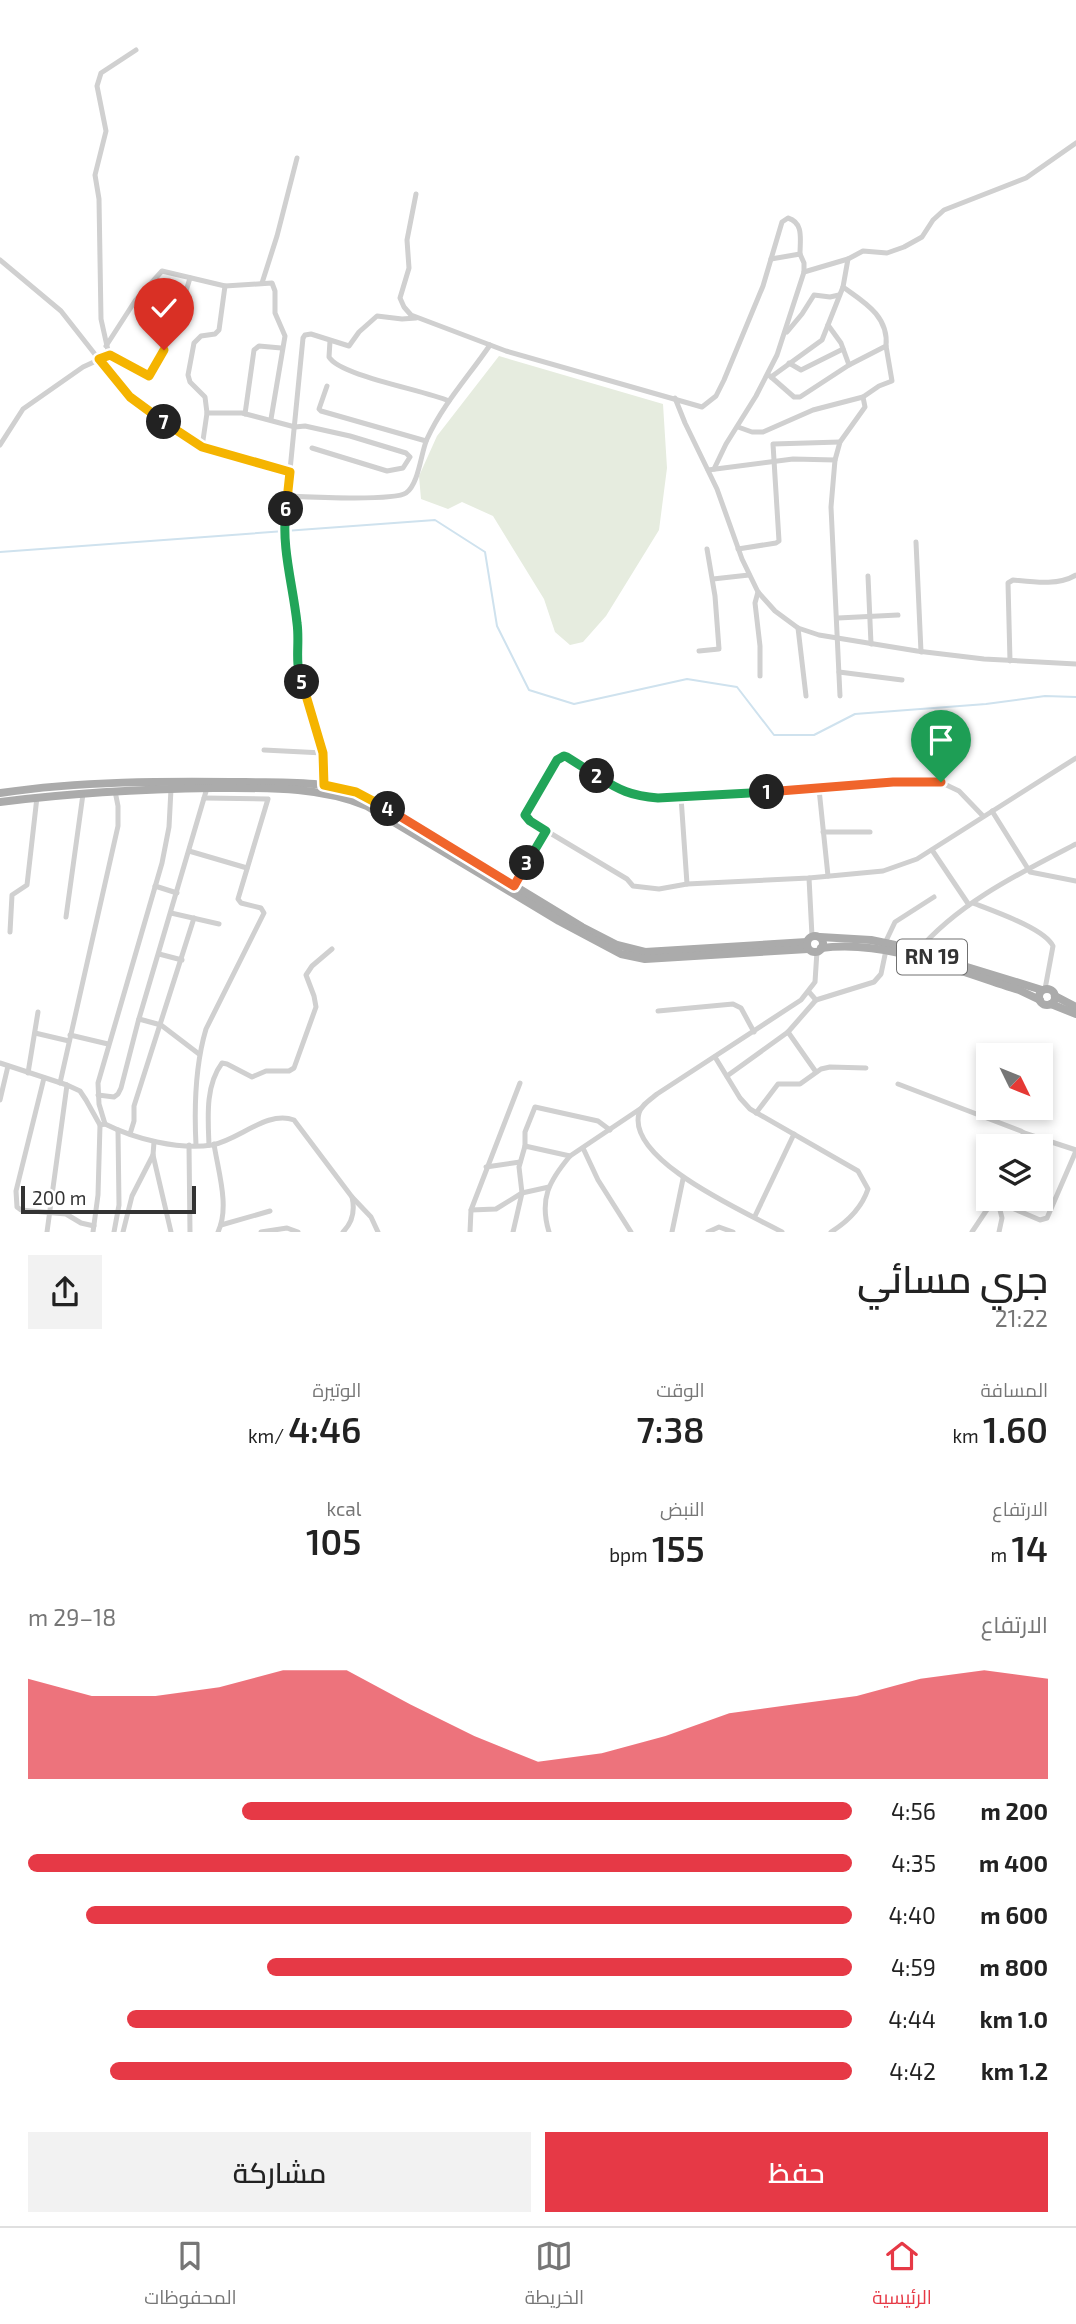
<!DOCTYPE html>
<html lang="ar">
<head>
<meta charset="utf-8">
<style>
  :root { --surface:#fff; --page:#f2f2f2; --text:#222; --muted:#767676; --line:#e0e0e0; --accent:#e63946 }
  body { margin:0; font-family:"Exo 2",Cairo,sans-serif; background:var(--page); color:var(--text); direction:rtl; height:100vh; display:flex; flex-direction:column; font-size:26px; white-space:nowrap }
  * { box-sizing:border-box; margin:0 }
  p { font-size:23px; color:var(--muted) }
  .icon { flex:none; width:38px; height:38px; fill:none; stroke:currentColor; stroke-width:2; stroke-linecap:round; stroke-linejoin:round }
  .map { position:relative; height:1232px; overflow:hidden; direction:ltr }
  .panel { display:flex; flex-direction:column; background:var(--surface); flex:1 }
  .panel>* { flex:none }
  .needle { width:46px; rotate:133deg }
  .fabs { position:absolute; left:976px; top:1043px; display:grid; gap:14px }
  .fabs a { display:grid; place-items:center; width:77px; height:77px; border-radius:0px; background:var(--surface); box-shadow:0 4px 10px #0003; font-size:35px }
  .scale { position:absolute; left:21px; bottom:18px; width:175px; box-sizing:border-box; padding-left:7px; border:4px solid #333; border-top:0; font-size:19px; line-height:24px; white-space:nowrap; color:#333; -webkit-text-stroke:5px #fff; paint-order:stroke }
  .pin { position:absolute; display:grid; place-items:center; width:60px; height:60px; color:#fff; margin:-72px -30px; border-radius:50% 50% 50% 0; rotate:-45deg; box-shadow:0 0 7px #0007 }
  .pin .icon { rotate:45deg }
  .km { position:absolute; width:35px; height:35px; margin:-18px; border-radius:50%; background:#222; color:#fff; font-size:19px; line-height:35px; text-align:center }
  .round { display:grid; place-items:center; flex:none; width:74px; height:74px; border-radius:0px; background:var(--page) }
  .summary { display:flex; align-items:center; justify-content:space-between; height:119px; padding:0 28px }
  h1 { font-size:38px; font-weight:600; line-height:52px }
  .stats { display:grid; grid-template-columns:repeat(3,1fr); gap:10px; height:119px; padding:7px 28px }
  .stats div { display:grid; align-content:center }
  .stats b { font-size:35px; font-weight:600 }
  .stats small { font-size:19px; font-weight:400 }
  .stats p { font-size:19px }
  .chart { height:196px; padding:14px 28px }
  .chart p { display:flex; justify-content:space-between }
  .chart svg { width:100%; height:126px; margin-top:7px; fill:var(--accent); opacity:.7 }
  .action { display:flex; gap:14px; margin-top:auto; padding:14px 28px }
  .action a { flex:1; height:80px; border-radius:0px; background:var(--accent); color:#fff; font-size:28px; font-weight:600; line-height:80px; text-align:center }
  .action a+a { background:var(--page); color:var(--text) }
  ul { padding:0 28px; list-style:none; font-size:23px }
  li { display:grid; grid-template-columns:112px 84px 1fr; align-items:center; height:52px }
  li i { height:18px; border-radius:9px; background:var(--accent) }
  .dock { display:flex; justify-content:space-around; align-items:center; height:98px; border-top:2px solid var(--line); background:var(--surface); font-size:19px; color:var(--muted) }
  .dock a { display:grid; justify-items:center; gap:4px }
  .dock .selected { color:var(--accent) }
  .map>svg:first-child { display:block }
</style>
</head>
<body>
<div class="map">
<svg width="1076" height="1232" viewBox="0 0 1076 1232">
  <rect width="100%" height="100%" fill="#fff"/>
  <!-- green -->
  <polygon fill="#e6ecdf" points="499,356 663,404 667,468 659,530 606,616 583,642 570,645 555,632 544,599 493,516 462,502 448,509 421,499 419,476 437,436"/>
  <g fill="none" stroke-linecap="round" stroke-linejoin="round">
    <!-- stream -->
    <polyline stroke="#cfe2ee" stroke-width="2" points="0,552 435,520 485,552 497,626 529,690 574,704 687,679 737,687 774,735 814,735 855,714 986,704 1045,696 1076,697"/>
    <!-- street -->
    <g stroke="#d0d0d0" stroke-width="5">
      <polyline points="136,50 101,73 97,86 106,131 95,175 99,199 101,319 109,355 144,375 151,374 179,314 190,278"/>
      <path d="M 416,194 L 407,240 L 409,268 L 400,298 L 404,307 L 411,315 L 506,351 L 702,407 L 716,396 L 724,380 L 763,286 L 782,222 L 788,218 C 804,223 800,239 800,254"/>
      <polyline points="0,260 61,311 116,381 148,411 202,447 290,472"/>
      <polyline points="804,272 848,259"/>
      <polyline points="262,283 277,236 297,158"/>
      <polyline points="828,325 841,343 849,365"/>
      <polyline points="787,332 802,314 814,295 830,297 839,295"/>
      <path d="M 330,341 L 329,357 C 340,376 425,390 449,401"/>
      <polyline points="106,346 135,301 162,271 225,286 272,283 275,291 275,313 285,336 271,419"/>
      <polyline points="789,363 801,370 843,349"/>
      <path d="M 770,376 L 794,397 L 800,397 L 849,365 L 886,346 C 889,316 864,302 843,287"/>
      <polyline points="771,377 822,340 843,287 848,259 863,251 887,253 904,247 922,237 933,220 944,210 1026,178 1076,143"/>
      <polyline points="327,386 319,409 321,411 426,441"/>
      <polyline points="863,397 879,386 892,381 886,346"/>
      <polyline points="675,398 685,423 717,489 742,559 758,592 775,611 798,628 819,635 917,651 984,659 1076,664"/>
      <polyline points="207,413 242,413 295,427 305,426 350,436 406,453 410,457 403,468 387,471 312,448"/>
      <polyline points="245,414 254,350 259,346 281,348"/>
      <polyline points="738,427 752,432 763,432 813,410 863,397 865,407 840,442 835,460"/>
      <polyline points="0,445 23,409 83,367 109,355"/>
      <polyline points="202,447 207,413 205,397 190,382 188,375 194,343 201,336 215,334 219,330 225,286"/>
      <polyline points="714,469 726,444 756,396 777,355 804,272 804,263 800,254 771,259"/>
      <polyline points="708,470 793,459 835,460 831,507 840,696"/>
      <path d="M 288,496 C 308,497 394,501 406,493 C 419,484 421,452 427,439 C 443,404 469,376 490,345"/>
      <polyline points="916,542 921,652"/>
      <polyline points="738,549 776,543 779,541 773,444 840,442"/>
      <polyline points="868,576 871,644"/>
      <polyline points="713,579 749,575"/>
      <polyline points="758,592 755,603 760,646 760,676"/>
      <polyline points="838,618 898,615"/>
      <polyline points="798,628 806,696"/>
      <polyline points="699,651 719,649 715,596 707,549"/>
      <path d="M 1010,661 L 1008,583 L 1013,580 C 1033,582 1058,586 1076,575"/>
      <polyline points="839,672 902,680"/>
      <polyline points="935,737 935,761 941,782"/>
      <polyline points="264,750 323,753"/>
      <polyline points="324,784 323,753 297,664 298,625 291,588 285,521 303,338 305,335 311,334 349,346 359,332 377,316 402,319 416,318"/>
      <polyline points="819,789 828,876"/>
      <polyline points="681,797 687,884"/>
      <polyline points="992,811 1030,872 1076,881"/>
      <polyline points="983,816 959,791 938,781 673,797 642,797 625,793 564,756 557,760 525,815 530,821 627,879 633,886 659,889 687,884 809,878 883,871 917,859 1076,758"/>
      <polyline points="823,832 870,832"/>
      <polyline points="932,850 969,905"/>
      <polyline points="189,851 247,868"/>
      <polyline points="809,878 812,936"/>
      <polyline points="155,886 177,893"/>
      <polyline points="514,886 546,831"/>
      <path d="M 973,903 C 993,911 1044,928 1053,946 L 1045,989"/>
      <polyline points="171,913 219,924"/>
      <polyline points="66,917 83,794"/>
      <polyline points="10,932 12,895 27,885 37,797"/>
      <polyline points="885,943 895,922 934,897"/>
      <path d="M 917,952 C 958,903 1020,873 1076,844"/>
      <polyline points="159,954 182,960"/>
      <polyline points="809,992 816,1000 874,982 881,974 886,950"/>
      <polyline points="658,1011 733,1004 741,1008 754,1032"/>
      <polyline points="139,1019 161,1025 199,1054"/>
      <polyline points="788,1032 816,1000"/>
      <polyline points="35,1033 69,1041"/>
      <polyline points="70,1035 108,1044"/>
      <path d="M 715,1057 L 740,1098 L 750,1109 L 858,1171 L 868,1189 C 862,1207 847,1222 831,1232"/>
      <polyline points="0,1063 67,1085 80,1091 86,1100 100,1125 98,1195 93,1232"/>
      <polyline points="28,1073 38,1012"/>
      <polyline points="727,1076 788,1032 816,1072"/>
      <polyline points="44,1078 16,1191 17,1207 21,1210 66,1214 81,1223 94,1226"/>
      <polyline points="60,1083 118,826 118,806 115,791"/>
      <polyline points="898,1084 1021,1131 1024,1133 1019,1146"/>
      <polyline points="98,1095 114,1097 118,1094 121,1088 138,1022 207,788"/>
      <polyline points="0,1100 8,1066"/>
      <polyline points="756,1113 778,1084 800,1084 821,1069 830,1067 866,1068"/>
      <polyline points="105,1124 99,1104 98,1083 162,863 169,827 171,789"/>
      <path d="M 100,1125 L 105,1124 C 135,1139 178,1150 212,1145 C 239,1140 267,1110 294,1120 L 352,1197 C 355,1210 353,1222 343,1232"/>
      <polyline points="1024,1133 1076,1150"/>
      <polyline points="130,1134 134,1121 134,1106 194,918"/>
      <polyline points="154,1142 153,1155 171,1232"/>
      <path d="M 214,1144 C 218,1171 230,1207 218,1232"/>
      <polyline points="189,1145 190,1232"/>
      <path d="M 196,1145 C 194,1106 195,1066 206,1029 L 264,913 L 261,908 L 241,903 L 238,899 L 268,799 L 204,798"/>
      <path d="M 209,1145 C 208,1118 205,1086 222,1063 L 227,1064 L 252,1077 L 266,1071 L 289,1071 L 294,1068 L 316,1007 L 314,996 L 306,975 L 312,966 L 332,949"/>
      <polyline points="525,1146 525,1132 535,1107 598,1121 610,1130"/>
      <polyline points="583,1148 598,1180 631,1232"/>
      <polyline points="486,1167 520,1162"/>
      <polyline points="352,1197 371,1217 378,1232"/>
      <polyline points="998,1202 1002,1218 999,1232"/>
      <polyline points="471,1210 496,1209 522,1193 549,1187"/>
      <polyline points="755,1216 794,1134"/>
      <polyline points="221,1225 270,1211"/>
      <polyline points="47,1232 67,1085"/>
      <polyline points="114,1232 119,1205 118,1130"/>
      <polyline points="123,1232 132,1196 153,1155"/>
      <polyline points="261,1232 287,1228 298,1232"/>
      <polyline points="470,1232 471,1210 520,1083"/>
      <polyline points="513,1232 522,1193 519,1167 525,1146 570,1156"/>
      <path d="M 549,1232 C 539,1199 549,1181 570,1156 L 640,1109"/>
      <polyline points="672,1232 683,1179"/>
      <polyline points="708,1232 719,1227 733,1232"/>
      <path d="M 782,1232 C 750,1214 626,1161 639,1113 C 641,1105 651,1099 657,1094 L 801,1000 L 815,982 L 817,951"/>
      <polyline points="972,1232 988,1208 998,1202 1040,1220 1047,1218 1076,1151"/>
    </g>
    <!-- primary -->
    <g stroke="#ababab" stroke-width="8">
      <path d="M 0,793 C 81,781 164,781 245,782 C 288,783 331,780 370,798 L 582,927 L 617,945 L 645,952 L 807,942"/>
      <path d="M 0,802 C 71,793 142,789 214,788 C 265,788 319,786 367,806 L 559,921 L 621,954 L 645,959 L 808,949"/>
      <circle cx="815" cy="944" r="8"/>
      <polyline points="820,937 871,940 895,945 1042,990"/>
      <path d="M 821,948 C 888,939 957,971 1019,990 L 1040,1000"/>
      <circle cx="1047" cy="997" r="8"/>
      <polyline points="1055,996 1076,1007"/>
      <polyline points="1051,1004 1076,1014"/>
    </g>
  </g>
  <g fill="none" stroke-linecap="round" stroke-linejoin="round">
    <!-- split-1 casing -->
    <g stroke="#fff" stroke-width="14">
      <polyline id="split-1" points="767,792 893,782 941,782"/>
    </g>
    <!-- split-2 casing -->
    <g stroke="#fff" stroke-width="14">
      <path id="split-2" d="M 597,776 C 619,790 631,796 658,798 L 767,792"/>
    </g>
    <!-- split-3 casing -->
    <g stroke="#fff" stroke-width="14">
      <polyline id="split-3" points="527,863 546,831 530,821 525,815 557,760 564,756 567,757 597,776"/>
    </g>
    <!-- split-4 casing -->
    <g stroke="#fff" stroke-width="14">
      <polyline id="split-4" points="388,809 514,886 527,863"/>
    </g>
    <!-- split-5 casing -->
    <g stroke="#fff" stroke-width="14">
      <polyline id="split-5" points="302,682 323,753 324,785 356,792 388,809"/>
    </g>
    <!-- split-6 casing -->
    <g stroke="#fff" stroke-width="14">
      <path id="split-6" d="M 286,509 C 281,547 293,585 297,623 C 300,644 294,662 302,682"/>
    </g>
    <!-- split-7 casing -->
    <g stroke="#fff" stroke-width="14">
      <polyline id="split-7" points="164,422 202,447 290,472 286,509"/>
    </g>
    <!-- split-8 casing -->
    <g stroke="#fff" stroke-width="14">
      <polyline id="split-8" points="164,350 149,376 110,355 99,359 130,397 164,422"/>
    </g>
    <!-- split-1 -->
    <use href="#split-1" stroke="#f0652b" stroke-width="9"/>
    <!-- split-2 -->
    <use href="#split-2" stroke="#22a559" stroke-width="9"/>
    <!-- split-3 -->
    <use href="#split-3" stroke="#22a559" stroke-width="9"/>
    <!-- split-4 -->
    <use href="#split-4" stroke="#f0652b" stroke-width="9"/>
    <!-- split-5 -->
    <use href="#split-5" stroke="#f5b400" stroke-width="9"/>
    <!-- split-6 -->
    <use href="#split-6" stroke="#22a559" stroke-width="9"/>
    <!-- split-7 -->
    <use href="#split-7" stroke="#f5b400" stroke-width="9"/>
    <!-- split-8 -->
    <use href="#split-8" stroke="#f5b400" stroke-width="9"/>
  </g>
  <g text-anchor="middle" stroke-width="7" stroke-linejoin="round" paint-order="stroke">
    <!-- shield labels -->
    <rect fill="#fff" stroke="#707070" stroke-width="2" x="897" y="939.5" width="70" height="35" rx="5"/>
    <g font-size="21" font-weight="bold" fill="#333">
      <text x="932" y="964">RN 19</text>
    </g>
  </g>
</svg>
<div class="fabs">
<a><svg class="needle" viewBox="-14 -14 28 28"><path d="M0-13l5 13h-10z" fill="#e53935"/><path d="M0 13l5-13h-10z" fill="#767676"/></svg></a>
<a><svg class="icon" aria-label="layers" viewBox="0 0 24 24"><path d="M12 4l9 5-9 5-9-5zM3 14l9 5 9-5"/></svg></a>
</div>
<div class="scale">200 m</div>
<div class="pin" style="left:941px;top:782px;background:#1e9e55"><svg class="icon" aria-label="arrive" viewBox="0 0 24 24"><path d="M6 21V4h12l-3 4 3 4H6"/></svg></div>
<div class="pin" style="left:164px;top:350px;background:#d93025"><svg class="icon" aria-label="check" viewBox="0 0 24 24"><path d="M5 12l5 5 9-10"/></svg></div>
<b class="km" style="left:767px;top:792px">1</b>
<b class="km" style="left:597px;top:776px">2</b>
<b class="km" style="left:527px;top:863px">3</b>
<b class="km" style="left:388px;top:809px">4</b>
<b class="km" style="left:302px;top:682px">5</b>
<b class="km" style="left:286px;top:509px">6</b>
<b class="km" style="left:164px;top:422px">7</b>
</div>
<section class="panel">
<div class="summary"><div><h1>جري مسائي</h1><p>21:22</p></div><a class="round"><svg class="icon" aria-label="share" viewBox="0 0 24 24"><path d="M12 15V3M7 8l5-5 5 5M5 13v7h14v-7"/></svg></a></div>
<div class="stats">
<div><p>المسافة</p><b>1.60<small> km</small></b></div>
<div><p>الوقت</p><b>7:38</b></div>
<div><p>الوتيرة</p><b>4:46<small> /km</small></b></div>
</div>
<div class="stats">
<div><p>الارتفاع</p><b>14<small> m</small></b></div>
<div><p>النبض</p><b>155<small> bpm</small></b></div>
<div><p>kcal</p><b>105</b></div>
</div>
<div class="chart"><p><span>الارتفاع</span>18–29 m</p>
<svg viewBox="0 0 160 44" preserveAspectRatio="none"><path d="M0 44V9L10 15L20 15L30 12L40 6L50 6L60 18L70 29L80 38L90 35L100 29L110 21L120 18L130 15L140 9L150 6L160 9V44z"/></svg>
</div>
<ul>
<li><b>200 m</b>4:56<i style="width:74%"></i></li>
<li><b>400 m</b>4:35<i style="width:100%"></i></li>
<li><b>600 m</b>4:40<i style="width:93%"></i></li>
<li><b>800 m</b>4:59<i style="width:71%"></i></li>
<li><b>1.0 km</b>4:44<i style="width:88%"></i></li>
<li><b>1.2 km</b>4:42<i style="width:90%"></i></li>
</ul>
<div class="action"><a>حفظ</a><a>مشاركة</a></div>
</section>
<nav class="dock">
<a class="selected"><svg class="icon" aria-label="home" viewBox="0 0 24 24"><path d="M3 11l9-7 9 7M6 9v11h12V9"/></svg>الرئيسية</a>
<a><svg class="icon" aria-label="map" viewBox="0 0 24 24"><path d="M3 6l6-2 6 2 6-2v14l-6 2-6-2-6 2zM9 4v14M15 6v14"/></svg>الخريطة</a>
<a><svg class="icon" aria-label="saved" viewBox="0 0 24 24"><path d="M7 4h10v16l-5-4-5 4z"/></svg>المحفوظات</a>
</nav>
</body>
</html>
